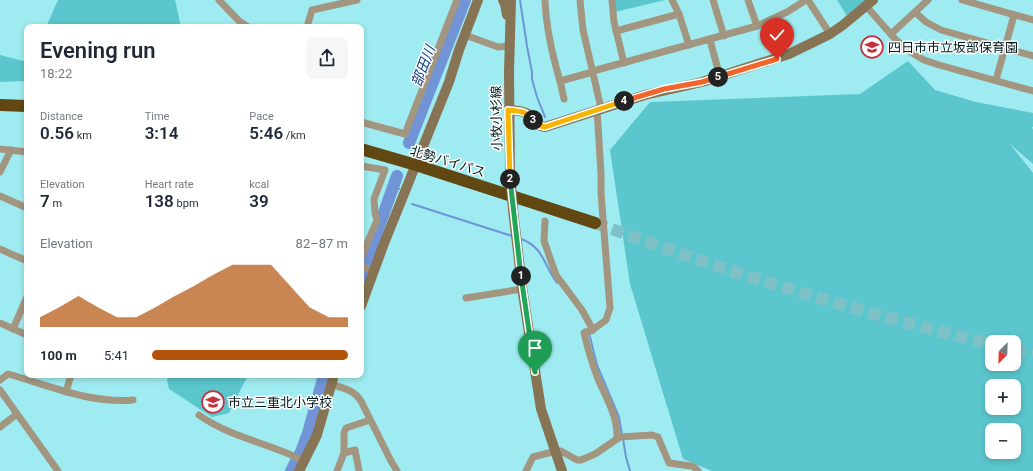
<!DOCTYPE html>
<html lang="en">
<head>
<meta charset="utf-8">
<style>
  :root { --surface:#fff; --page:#f6f6f7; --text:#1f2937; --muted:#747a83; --accent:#b45309 }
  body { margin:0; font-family:Roboto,"Noto Sans JP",sans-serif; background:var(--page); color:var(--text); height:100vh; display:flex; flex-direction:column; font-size:15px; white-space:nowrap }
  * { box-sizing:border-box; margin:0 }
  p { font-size:13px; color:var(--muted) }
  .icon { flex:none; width:22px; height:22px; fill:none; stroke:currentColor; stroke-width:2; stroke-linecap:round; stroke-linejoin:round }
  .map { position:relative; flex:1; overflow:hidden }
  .side { position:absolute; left:24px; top:24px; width:340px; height:354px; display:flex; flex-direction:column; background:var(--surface); border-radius:8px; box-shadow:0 2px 6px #0003 }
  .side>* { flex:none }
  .needle { width:26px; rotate:203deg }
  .controls { position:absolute; left:985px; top:335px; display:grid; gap:8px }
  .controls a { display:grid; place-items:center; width:36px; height:36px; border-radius:8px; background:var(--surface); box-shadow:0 2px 6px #0003; font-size:20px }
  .pin { position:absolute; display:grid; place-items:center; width:34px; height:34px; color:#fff; margin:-41px -17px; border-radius:50% 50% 50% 0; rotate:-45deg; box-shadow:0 0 4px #0007 }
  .pin .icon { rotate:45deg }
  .km { position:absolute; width:20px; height:20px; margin:-10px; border-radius:50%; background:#222; color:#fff; font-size:11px; line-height:20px; text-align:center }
  .round { display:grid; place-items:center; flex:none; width:42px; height:42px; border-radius:8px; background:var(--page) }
  .head { display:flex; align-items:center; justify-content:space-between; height:68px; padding:0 16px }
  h1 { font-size:22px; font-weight:600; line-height:30px }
  .metrics { display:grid; grid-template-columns:repeat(3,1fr); gap:6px; height:68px; padding:4px 16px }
  .metrics div { display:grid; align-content:center }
  .metrics b { font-size:17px; font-weight:600 }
  .metrics small { font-size:11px; font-weight:400 }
  .metrics p { font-size:11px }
  .chart { height:112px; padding:8px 16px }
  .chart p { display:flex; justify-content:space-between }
  .chart svg { width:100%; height:72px; margin-top:4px; fill:var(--accent); opacity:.7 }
  ul { padding:0 16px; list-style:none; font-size:13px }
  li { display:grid; grid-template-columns:64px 48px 1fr; align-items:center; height:30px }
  li i { height:10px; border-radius:5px; background:var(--accent) }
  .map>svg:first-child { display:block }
</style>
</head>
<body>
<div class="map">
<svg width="1033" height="471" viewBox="0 0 1033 471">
  <rect width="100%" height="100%" fill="#9eecf1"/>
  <!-- green -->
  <g fill="#5bc6cd" fill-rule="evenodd">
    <polygon points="58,0 175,0 181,27 46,27"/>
    <polygon points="614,0 665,0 615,12"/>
    <polygon points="837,0 866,0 847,16"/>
    <polygon points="0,55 27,62 27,81 0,82"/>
    <path d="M 908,61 L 935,90 L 976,102 L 1033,113 L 1033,127 L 1032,127 L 1033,130 L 1033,164 L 1010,144 L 1033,173 L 1033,471 L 712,471 L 683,459 L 630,284 L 610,150 L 650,102 L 860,94 ZM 992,342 L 1014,342 L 1014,364 L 992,364 ZM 992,386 L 1014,386 L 1014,408 L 992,408 ZM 992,430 L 1014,430 L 1014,452 L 992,452 Z"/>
    <polygon points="169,375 248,375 229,413 212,417 169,389 167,380"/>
  </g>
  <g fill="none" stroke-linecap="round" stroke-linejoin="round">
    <!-- stream -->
    <g stroke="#7094d5" stroke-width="2">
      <polyline points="520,0 527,46 532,72 532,79 537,97 545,117"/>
      <polyline points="394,184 399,189"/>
      <polyline points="412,204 512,236"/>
      <path d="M 521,239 C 544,247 544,266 557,283"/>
      <polyline points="589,333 597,365 619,417 622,435"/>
      <polyline points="623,439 626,457 630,471"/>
    </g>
    <!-- river -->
    <g stroke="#7094d5" stroke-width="12">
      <polyline points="409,143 465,0"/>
      <polyline points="361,277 397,176"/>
      <polyline points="291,471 301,452 308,433 324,375"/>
    </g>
    <!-- highway-tunnel -->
    <g stroke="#7ec2c7" stroke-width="12" stroke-dasharray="12 6" stroke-linecap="butt">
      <path d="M 595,223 C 654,244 713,266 773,284 C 845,306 918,327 992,344"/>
      <polyline points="1014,350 1033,354"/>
    </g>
    <!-- street -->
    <g stroke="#a39680" stroke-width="7">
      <polyline points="219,0 239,21 248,27"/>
      <path d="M 545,0 C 546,28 552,54 560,81 L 593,72"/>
      <polyline points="580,0 583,30 601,108"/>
      <polyline points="612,0 614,22 624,63"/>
      <polyline points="672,0 679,14 689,45"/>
      <polyline points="713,0 724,36"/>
      <polyline points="748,0 757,26"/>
      <polyline points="808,0 830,34"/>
      <polyline points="962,0 1033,20"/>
      <polyline points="866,6 896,40 909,51 924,60 939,65 1033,91"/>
      <polyline points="915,12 926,22 941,30 1033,56"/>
      <polyline points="307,27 312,10 357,0"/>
      <polyline points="616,31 679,14"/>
      <polyline points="891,34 928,0"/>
      <polyline points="465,35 498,47 509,46"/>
      <polyline points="710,40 720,77"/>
      <polyline points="593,71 757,26 787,12 806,0"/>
      <polyline points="996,80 1014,15"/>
      <polyline points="560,81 564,99"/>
      <path d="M 597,109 L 601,174 L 601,193 L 610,308 L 606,320 L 591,331 L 585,332 L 584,333 C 588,349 592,364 598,379 C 606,398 618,416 617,438"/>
      <polyline points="361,122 405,134 457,0"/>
      <polyline points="0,149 27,152"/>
      <polyline points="361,166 385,170 374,199 375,213 377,220 361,258"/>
      <polyline points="0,172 11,150"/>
      <polyline points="0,196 27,208"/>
      <polyline points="545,221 544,241 556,275 582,310 593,330"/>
      <polyline points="0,249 27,261"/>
      <polyline points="361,266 374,271"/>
      <polyline points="466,298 522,289"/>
      <polyline points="0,323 27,335"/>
      <polyline points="13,329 27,297"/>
      <path d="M 0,380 L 8,374 C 48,385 90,404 133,400"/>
      <path d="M 331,384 C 343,388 354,390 361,401 L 391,461 L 397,471"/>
      <polyline points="0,390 58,471"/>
      <polyline points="66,392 71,375"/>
      <path d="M 199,415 C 231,438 270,443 304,461"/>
      <polyline points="0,427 17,414"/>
      <polyline points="337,471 344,453"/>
      <polyline points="359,471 355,450 344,453 344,433 346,428 370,420"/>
      <polyline points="526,471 533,457 556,451 561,451 577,460 581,460 595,454 620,437 652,435 658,437 669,463 691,466 694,467 698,471"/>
    </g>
    <!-- secondary -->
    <g stroke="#877454" stroke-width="10">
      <polyline points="503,0 505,4 507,15"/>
      <path d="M 509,110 C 515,111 522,110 528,114 C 535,119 535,126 545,127 L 645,95 L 702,82 L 789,54 L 830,34 L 843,25 L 873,0"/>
      <polyline points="510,172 509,72 511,0"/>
      <polyline points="513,210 523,294 541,409 562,471"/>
      <polyline points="361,306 383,246 449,82 459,50 478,0"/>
      <polyline points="299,471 317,435 334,375"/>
    </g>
    <!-- highway -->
    <g stroke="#614712" stroke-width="12">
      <polyline points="0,105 27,106"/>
      <polyline points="361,149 416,165 595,223"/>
    </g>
    <!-- secondary-bridge -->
    <polyline stroke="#877454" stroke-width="10" points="510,172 513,210"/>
  </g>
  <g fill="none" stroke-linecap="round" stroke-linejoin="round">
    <!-- split-1 casing -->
    <g stroke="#fff" stroke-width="8">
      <polyline id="split-1" points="521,276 535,372"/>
    </g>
    <!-- split-2 casing -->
    <g stroke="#fff" stroke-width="8">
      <polyline id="split-2" points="510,179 521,276"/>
    </g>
    <!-- split-3 casing -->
    <g stroke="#fff" stroke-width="8">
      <path id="split-3" d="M 510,179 L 508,110 C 519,111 527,111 533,120"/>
    </g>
    <!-- split-4 casing -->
    <g stroke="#fff" stroke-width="8">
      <polyline id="split-4" points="533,120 537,125 545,127 624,101"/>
    </g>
    <!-- split-5 casing -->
    <g stroke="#fff" stroke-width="8">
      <polyline id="split-5" points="624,101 664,89 702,82 718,77"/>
    </g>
    <!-- split-6 casing -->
    <g stroke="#fff" stroke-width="8">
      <polyline id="split-6" points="718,77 777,59"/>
    </g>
    <!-- split-1 -->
    <use href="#split-1" stroke="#22a559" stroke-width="5"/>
    <!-- split-2 -->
    <use href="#split-2" stroke="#22a559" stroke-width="5"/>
    <!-- split-3 -->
    <use href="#split-3" stroke="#f5b400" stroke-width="5"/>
    <!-- split-4 -->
    <use href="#split-4" stroke="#f5b400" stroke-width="5"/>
    <!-- split-5 -->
    <use href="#split-5" stroke="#f0652b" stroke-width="5"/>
    <!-- split-6 -->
    <use href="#split-6" stroke="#f0652b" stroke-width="5"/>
  </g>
  <!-- icons -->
  <defs>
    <g id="school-ring" transform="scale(1.15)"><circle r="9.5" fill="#fdfdfd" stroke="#c2323e" stroke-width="1.5"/><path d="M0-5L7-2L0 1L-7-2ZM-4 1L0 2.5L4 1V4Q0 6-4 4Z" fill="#c2323e"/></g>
  </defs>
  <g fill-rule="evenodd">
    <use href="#school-ring" x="872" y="47"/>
    <use href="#school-ring" x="213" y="402"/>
  </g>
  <g text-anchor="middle" stroke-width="3" stroke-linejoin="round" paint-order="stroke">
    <!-- poi labels -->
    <g font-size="13" fill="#001b1d" stroke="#fdfdfd" text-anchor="start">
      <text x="888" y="52">四日市市立坂部保育園</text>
      <text x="228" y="407">市立三重北小学校</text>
    </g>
    <!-- street labels -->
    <g font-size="13" fill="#001b1d" stroke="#fdfdfd">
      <text transform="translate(496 118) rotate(-91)" y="5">小牧小杉線</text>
      <text transform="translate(448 161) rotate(17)" y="5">北勢バイパス</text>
    </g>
    <!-- water labels -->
    <g font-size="14" font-style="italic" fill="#0e3783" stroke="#fdfdfd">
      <text transform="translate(423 66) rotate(-69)" y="5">部田川</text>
    </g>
  </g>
</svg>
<div class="controls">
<a><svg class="needle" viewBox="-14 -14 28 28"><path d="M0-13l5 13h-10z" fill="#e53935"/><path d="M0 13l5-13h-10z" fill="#747a83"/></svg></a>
<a>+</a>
<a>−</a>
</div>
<div class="pin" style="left:535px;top:372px;background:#1e9e55"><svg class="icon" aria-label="arrive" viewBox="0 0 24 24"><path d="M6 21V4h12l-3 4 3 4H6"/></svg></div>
<div class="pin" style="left:777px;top:59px;background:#d93025"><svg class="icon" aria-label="check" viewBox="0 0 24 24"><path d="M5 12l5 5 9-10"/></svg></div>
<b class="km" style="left:521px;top:276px">1</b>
<b class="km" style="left:510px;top:179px">2</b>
<b class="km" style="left:533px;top:120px">3</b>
<b class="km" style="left:624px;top:101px">4</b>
<b class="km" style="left:718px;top:77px">5</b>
<section class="side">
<div class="head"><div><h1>Evening run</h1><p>18:22</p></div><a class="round"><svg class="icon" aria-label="share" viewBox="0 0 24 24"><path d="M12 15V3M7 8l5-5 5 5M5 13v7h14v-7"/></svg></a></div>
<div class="metrics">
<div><p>Distance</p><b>0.56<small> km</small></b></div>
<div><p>Time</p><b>3:14</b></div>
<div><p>Pace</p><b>5:46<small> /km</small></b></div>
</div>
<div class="metrics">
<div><p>Elevation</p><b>7<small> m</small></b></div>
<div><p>Heart rate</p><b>138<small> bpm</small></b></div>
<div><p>kcal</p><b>39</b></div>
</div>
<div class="chart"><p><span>Elevation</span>82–87 m</p>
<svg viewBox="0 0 160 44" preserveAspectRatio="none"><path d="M0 44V38L10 32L20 25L30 32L40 38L50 38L60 32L70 25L80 19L90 12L100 6L110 6L120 6L130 19L140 32L150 38L160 38V44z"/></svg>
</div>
<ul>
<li><b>100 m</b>5:41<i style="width:100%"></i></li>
</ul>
</section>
</div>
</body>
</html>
